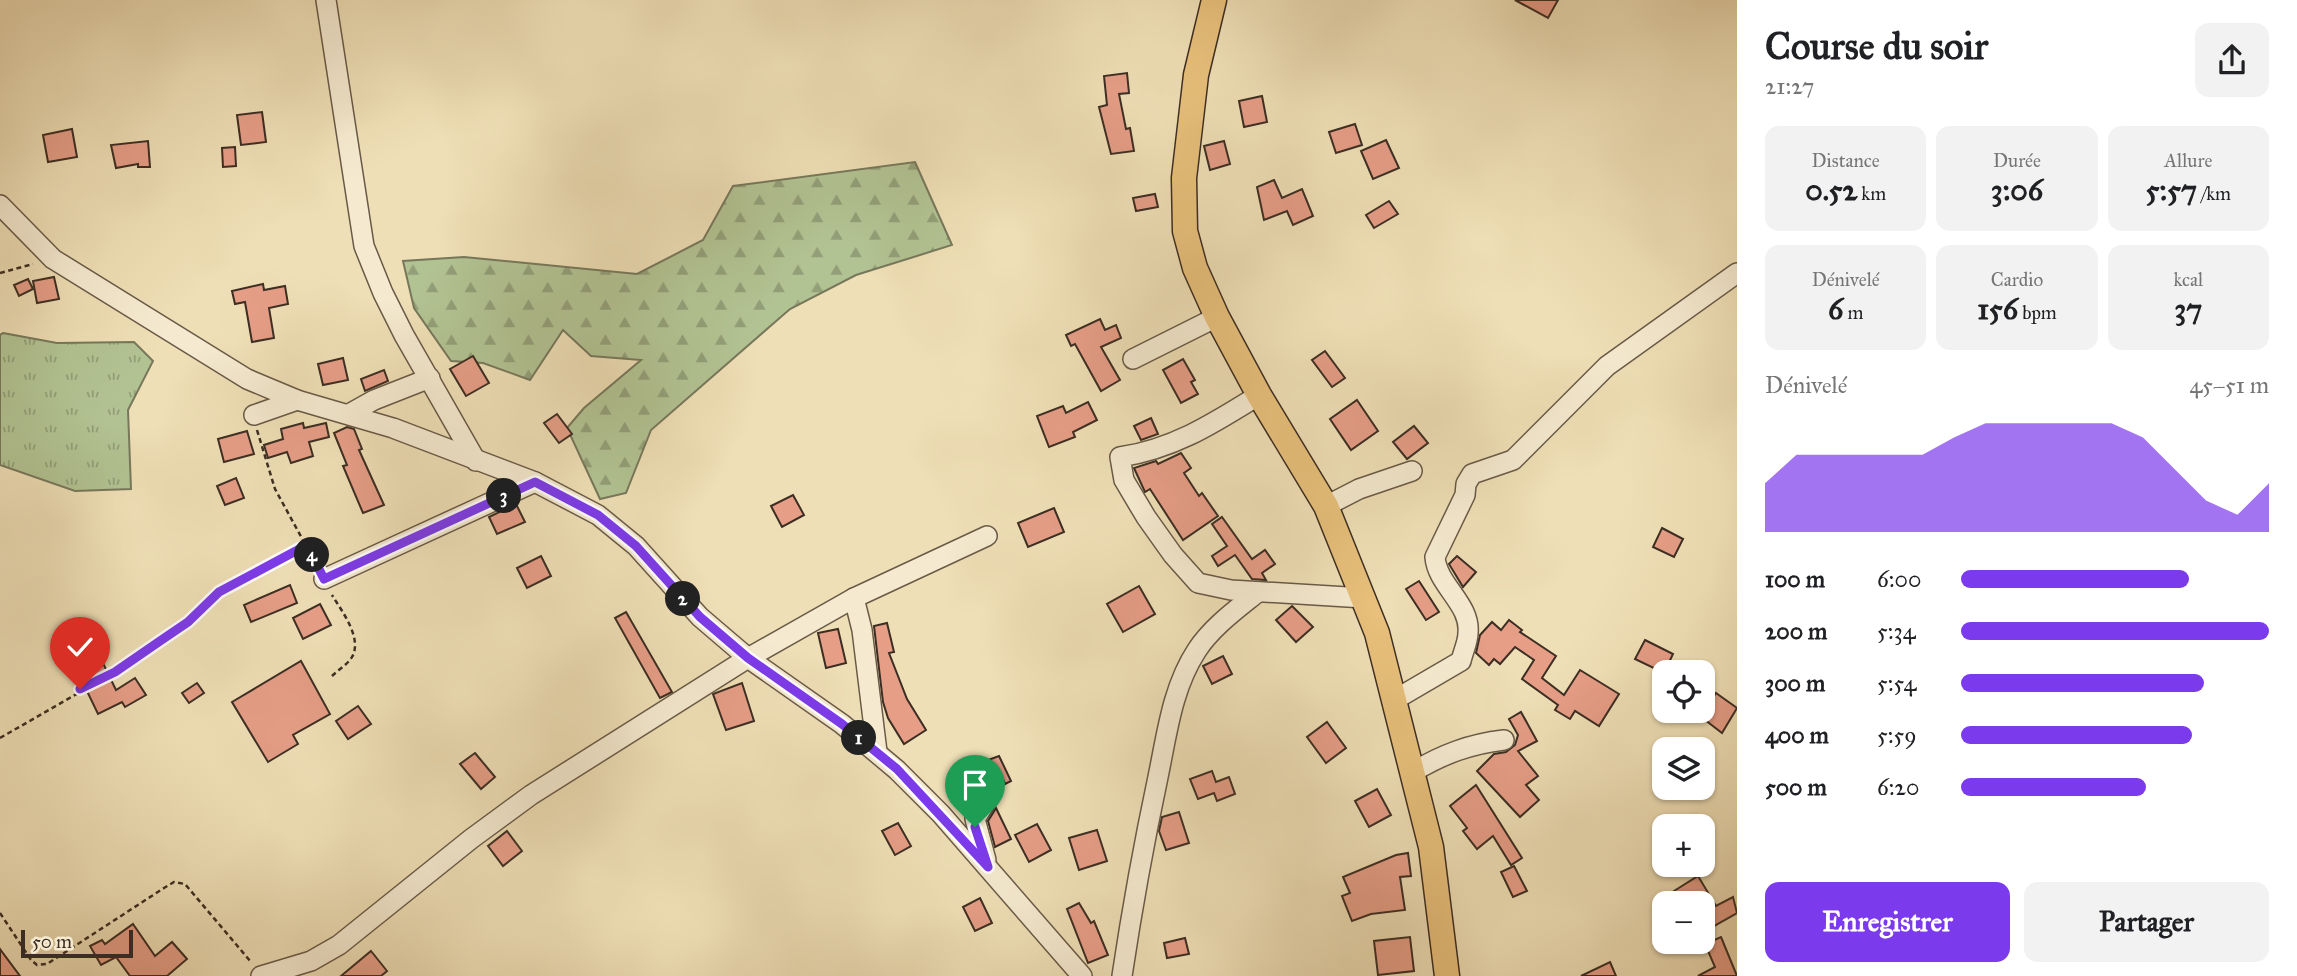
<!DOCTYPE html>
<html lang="fr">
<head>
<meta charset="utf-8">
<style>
  :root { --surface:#fff; --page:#f2f2f2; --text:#202124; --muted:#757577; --accent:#7c3aed }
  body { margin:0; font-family:"IM FELL Great Primer",serif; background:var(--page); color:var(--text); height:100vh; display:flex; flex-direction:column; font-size:26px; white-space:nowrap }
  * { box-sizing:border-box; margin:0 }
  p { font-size:23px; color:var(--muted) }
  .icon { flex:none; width:38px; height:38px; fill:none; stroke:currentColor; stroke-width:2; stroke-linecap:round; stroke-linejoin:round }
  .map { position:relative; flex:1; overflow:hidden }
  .side { display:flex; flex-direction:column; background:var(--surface); width:560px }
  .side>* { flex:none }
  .buttons { position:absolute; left:1652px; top:660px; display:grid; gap:14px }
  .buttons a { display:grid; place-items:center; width:63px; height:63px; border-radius:14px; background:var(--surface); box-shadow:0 2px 5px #0004; font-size:35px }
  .scale { position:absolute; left:21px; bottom:18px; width:112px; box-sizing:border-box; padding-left:7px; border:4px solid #3c2e23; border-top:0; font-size:19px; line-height:24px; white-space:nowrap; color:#3c2e23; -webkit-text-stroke:5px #f5ead0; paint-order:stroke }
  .pin { position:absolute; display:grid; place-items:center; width:60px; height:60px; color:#fff; margin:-72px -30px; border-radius:50% 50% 50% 0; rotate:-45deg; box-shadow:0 0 7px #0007 }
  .pin .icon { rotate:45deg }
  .km { position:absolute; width:35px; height:35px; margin:-18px; border-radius:50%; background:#222; color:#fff; font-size:19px; line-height:35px; text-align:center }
  .round { display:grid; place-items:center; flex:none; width:74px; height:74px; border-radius:14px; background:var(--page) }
  .head { display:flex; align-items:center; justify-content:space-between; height:119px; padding:0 28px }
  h1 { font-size:38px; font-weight:700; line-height:52px }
  .stats { display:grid; grid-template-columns:repeat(3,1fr); gap:10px; height:119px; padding:7px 28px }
  .stats div { display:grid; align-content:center; border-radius:14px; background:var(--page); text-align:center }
  .stats b { font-size:30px; font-weight:700 }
  .stats small { font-size:19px; font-weight:400 }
  .stats p { font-size:19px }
  .chart { height:196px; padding:14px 28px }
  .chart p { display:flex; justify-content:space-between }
  .chart svg { width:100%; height:126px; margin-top:7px; fill:var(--accent); opacity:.7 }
  .button { display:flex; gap:14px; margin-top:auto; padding:14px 28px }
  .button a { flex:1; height:80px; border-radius:14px; background:var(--accent); color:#fff; font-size:28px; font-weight:700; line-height:80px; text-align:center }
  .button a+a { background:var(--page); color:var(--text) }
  ul { padding:0 28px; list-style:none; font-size:23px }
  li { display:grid; grid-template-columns:112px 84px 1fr; align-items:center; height:52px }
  li i { height:18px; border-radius:9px; background:var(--accent) }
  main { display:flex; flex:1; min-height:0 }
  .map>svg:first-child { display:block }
</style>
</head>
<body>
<main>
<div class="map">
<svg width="1737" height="976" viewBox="0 0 1737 976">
  <defs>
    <pattern id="grass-tufts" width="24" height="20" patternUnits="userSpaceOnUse" patternTransform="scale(1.75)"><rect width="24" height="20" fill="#b2c393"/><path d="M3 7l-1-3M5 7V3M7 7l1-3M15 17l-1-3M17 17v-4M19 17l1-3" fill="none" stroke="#929f78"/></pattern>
    <pattern id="forest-firs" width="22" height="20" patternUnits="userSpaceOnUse" patternTransform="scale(1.75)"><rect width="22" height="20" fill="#b2c393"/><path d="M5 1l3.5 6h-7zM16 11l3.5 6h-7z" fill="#929f78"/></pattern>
  </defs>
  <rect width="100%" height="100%" fill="#efdfb6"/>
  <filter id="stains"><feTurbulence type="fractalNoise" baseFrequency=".00286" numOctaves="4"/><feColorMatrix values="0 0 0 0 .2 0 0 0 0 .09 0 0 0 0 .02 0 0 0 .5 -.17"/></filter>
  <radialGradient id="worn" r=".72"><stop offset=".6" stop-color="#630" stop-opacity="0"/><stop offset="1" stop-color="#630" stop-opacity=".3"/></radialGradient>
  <!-- grass -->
  <polygon fill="url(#grass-tufts)" stroke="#77785b" stroke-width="2" points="3,333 57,343 134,342 153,361 128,410 131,489 75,491 0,465 0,335"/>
  <!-- forest -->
  <polygon fill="url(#forest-firs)" stroke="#77785b" stroke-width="2" points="915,162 952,245 856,275 790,309 651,430 626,493 600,499 567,428 584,408 641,360 591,356 563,330 530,380 483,363 451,361 414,308 403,261 464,257 637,274 703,240 733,186"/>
  <!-- building -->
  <g fill="#e69e87" stroke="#3c2e23" stroke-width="2">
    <polygon points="1515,0 1558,0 1548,18"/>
    <polygon points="1127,73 1129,93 1119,94 1126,129 1130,128 1134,151 1111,154 1099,107 1107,105 1104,76"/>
    <polygon points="1262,96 1267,122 1244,127 1239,101"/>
    <polygon points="262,112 266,142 241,145 237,115"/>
    <polygon points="1355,124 1362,145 1336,153 1329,132"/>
    <polygon points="72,129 77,157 48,162 43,135"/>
    <polygon points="1386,140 1399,168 1373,179 1361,151"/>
    <polygon points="148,141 150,167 138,167 138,164 116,168 111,145"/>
    <polygon points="1224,141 1230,164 1210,170 1204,146"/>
    <polygon points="235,147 236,166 223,167 222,148"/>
    <polygon points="1274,180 1282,198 1302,189 1313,216 1293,225 1287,211 1264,220 1257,187"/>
    <polygon points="1155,194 1158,207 1136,211 1133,198"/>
    <polygon points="1389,201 1398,214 1374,228 1366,215"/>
    <polygon points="54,277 59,299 37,303 33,281"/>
    <polygon points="28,279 33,289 19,296 14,285"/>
    <polygon points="263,284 264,290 285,286 288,304 269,308 274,338 252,342 245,302 235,304 232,291"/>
    <polygon points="1100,319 1105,330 1116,325 1121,338 1101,347 1120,380 1101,391 1075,344 1071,346 1066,335"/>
    <polygon points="1325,351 1345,378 1332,387 1312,360"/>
    <polygon points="473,356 489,383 466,396 450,369"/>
    <polygon points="343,358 348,380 323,385 318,364"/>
    <polygon points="1183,359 1195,380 1191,382 1198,394 1181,403 1163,370"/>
    <polygon points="384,370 388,381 365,391 361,379"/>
    <polygon points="1357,400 1378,431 1351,450 1330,419"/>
    <polygon points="1088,402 1097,420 1073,432 1075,437 1049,447 1037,416 1063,406 1066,413"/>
    <polygon points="557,414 572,434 559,443 544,423"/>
    <polygon points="1151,418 1158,434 1141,440 1134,426"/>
    <polygon points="303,423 304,428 326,423 329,437 309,442 313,456 291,463 287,452 268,458 264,445 283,439 281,429"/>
    <polygon points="1414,426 1428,443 1407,459 1393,442"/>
    <polygon points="347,427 354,429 362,449 359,450 384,505 363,513 343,466 347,465 334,433"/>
    <polygon points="247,431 254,454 224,462 218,439"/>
    <polygon points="1181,453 1191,468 1184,473 1199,496 1202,493 1218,516 1183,540 1150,489 1145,492 1134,468 1156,461 1158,464"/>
    <polygon points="236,478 244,498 225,505 217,486"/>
    <polygon points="793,495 804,515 782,527 771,506"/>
    <polygon points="516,504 525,522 497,534 489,517"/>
    <polygon points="1054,508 1064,532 1028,547 1018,523"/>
    <polygon points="1222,517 1252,559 1265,550 1275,564 1262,573 1266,580 1252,579 1235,555 1218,566 1212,556 1227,546 1212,524"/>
    <polygon points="1662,528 1683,539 1674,557 1653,547"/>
    <polygon points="541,556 551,576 527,588 517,568"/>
    <polygon points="1457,556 1476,572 1463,587 1449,564"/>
    <polygon points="1419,581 1439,612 1426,620 1406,589"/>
    <polygon points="290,585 297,603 251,622 244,605"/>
    <polygon points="1139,586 1155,614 1123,632 1107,604"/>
    <polygon points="320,604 331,625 303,639 293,618"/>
    <polygon points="1292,606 1313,627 1296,642 1276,620"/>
    <polygon points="626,612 672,692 660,698 615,618"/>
    <polygon points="1509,620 1522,630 1520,632 1556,656 1542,678 1564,695 1580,670 1619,694 1599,726 1575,711 1570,719 1555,710 1558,705 1522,679 1534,660 1515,647 1500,664 1494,659 1489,665 1476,653 1480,635 1492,622 1501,630"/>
    <polygon points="887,623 894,652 889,653 907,699 926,730 904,744 888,718 883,702 874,626"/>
    <polygon points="838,629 846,663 826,668 818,633"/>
    <polygon points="1645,640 1673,654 1664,673 1635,659"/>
    <polygon points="99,655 116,690 135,678 146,695 125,707 122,702 98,714 86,689 92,685 81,664"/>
    <polygon points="1223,656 1232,674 1212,684 1203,666"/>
    <polygon points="301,661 330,714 293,735 298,744 268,762 232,702"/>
    <polygon points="197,683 204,693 189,703 182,693"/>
    <polygon points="742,683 754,721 726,730 713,694"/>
    <polygon points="1716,693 1737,708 1722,733 1700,716"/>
    <polygon points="358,706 371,724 348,739 336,721"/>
    <polygon points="1521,712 1537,741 1518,751 1538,776 1526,785 1539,800 1520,817 1477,771 1494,754 1506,752 1515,745 1518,735 1509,719"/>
    <polygon points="1327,722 1346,748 1326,763 1307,737"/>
    <polygon points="475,753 495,777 481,789 460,764"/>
    <polygon points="999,756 1011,781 1005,784 1001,774 988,773 983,776 972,801 967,802 953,773"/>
    <polygon points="1212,771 1216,782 1229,777 1235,794 1217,801 1214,793 1198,799 1190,779"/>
    <polygon points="1476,785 1522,858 1511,865 1493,836 1477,849 1463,831 1467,828 1450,806"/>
    <polygon points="1377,789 1391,815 1369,827 1355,801"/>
    <polygon points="996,808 1011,839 995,847 988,821"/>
    <polygon points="1179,812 1189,843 1166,850 1159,831 1162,817"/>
    <polygon points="898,823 911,846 895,855 882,831"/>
    <polygon points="1037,824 1051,850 1029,862 1015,835"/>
    <polygon points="1097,830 1107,861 1079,870 1069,838"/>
    <polygon points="507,831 522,851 503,866 488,846"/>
    <polygon points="1408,853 1411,876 1400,877 1405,910 1371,914 1352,921 1342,896 1350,893 1343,877 1396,855"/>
    <polygon points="1514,866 1527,891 1513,897 1501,872"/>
    <polygon points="1698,876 1716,906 1733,897 1737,913 1714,926 1703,903 1681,903 1674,891"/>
    <polygon points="980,898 992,923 975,931 963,907"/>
    <polygon points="1079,903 1091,923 1094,921 1108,955 1088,963 1067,909"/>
    <polygon points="133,924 155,956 172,942 187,959 167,976 130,976 116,957 101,965 90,946 102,940 105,944"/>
    <polygon points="1410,937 1414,971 1378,975 1374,941"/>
    <polygon points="1721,937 1737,976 1698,976 1715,967 1705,944"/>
    <polygon points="1185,938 1189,954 1167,958 1164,943"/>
    <polygon points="0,949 20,976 0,976"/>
    <polygon points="371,951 387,971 381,976 341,976"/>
    <polygon points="1610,962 1616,976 1581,976"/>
  </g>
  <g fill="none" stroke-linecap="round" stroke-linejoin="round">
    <!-- minor casing -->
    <g stroke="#695a48" stroke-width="22">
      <g id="minor">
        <polyline points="326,0 364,246 383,293 404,335 476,461"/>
        <polyline points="0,205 53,259 247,379 297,400 393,428 535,482 598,515 636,546 700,617 748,658 842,724 897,770 941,814 1082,976"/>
        <polyline points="1133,359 1217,317"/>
        <path d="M 1259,395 C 1214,423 1174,449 1120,457 L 1124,480 L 1146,517 L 1173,555 L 1198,583 L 1231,590 L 1364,598"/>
        <polyline points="349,414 374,400 430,378"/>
        <polyline points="254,415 297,400"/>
        <polyline points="1326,506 1359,489 1412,471"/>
        <polyline points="324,579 535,482"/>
        <polyline points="854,598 862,630 877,752"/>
        <path d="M 1396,699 L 1461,661 C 1463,652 1468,642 1468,633 C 1471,604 1437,585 1435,557 L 1465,495 L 1466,484 L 1472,474 L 1513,460 L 1607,366 L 1737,273"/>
        <path d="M 1413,772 C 1443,754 1470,744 1504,740"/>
        <polyline points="986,860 975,819 991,794 993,784"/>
        <polyline points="261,976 311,961 339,945 471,839 531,795 748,658 854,598 987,536"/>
        <path d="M 1122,976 C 1132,909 1144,843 1158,777 C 1167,734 1172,688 1197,650 C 1212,627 1237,609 1258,592"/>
      </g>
    </g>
    <!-- major casing -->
    <g stroke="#3c2e23" stroke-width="27">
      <polyline id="major" points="1214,0 1196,75 1184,178 1185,231 1195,268 1217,317 1259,395 1326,506 1377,633 1431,847 1447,976"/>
    </g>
    <!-- path -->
    <g stroke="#3c2e23" stroke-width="2.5" stroke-dasharray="5 3.5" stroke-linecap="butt">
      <polyline points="0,273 33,264"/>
      <polyline points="257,430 275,489 316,564"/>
      <path d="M 332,676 C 338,670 348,664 352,657 C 363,638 341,610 332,595"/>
      <polyline points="0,738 115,672 188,622 219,592 307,545"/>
      <polyline points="0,913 31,960 37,965 47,964 164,888 174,882 185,884 251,962"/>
    </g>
    <!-- minor -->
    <use href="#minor" stroke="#f5ead0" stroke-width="19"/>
    <!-- major -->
    <use href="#major" stroke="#e8c07b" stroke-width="24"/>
  </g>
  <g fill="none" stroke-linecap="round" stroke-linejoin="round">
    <!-- route casing -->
    <g stroke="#fff" stroke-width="14">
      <polyline id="route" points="80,689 115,672 160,641 188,622 219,592 307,545 324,579 535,482 598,515 636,546 700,617 748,658 842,724 897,769 988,867 975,827"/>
    </g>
    <!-- route -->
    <use href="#route" stroke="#7c3aed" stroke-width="9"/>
  </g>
  <rect width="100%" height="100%" filter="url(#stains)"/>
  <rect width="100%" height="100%" fill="url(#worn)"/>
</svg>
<div class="buttons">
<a><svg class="icon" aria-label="locate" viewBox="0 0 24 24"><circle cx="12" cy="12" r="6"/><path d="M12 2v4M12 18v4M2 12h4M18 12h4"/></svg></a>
<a><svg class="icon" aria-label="layers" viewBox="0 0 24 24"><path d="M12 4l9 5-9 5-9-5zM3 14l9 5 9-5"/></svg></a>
<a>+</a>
<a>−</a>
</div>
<div class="scale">50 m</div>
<div class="pin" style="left:975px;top:827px;background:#1e9e55"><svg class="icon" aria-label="arrive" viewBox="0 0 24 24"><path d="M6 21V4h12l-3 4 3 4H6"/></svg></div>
<div class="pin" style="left:80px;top:689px;background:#d93025"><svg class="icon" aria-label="check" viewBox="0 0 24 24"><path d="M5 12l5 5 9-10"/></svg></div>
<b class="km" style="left:859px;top:738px">1</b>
<b class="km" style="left:683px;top:599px">2</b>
<b class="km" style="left:504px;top:496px">3</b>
<b class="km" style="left:312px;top:555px">4</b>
</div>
<section class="side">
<div class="head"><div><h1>Course du soir</h1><p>21:27</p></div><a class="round"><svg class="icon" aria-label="share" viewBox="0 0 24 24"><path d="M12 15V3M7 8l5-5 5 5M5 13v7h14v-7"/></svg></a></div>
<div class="stats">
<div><p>Distance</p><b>0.52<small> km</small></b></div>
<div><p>Durée</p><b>3:06</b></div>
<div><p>Allure</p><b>5:57<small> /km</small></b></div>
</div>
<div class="stats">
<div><p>Dénivelé</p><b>6<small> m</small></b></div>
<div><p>Cardio</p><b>156<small> bpm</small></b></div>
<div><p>kcal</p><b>37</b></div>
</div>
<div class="chart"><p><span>Dénivelé</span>45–51 m</p>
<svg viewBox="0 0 160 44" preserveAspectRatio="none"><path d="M0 44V27L10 17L20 17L30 17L40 17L50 17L60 11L70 6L80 6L90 6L100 6L110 6L120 11L130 22L140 33L150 38L160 27V44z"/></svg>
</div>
<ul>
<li><b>100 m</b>6:00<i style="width:74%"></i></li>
<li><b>200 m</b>5:34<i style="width:100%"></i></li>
<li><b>300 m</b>5:54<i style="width:79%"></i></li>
<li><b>400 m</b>5:59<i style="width:75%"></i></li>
<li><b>500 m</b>6:20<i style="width:60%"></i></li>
</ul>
<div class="button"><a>Enregistrer</a><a>Partager</a></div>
</section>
</main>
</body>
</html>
